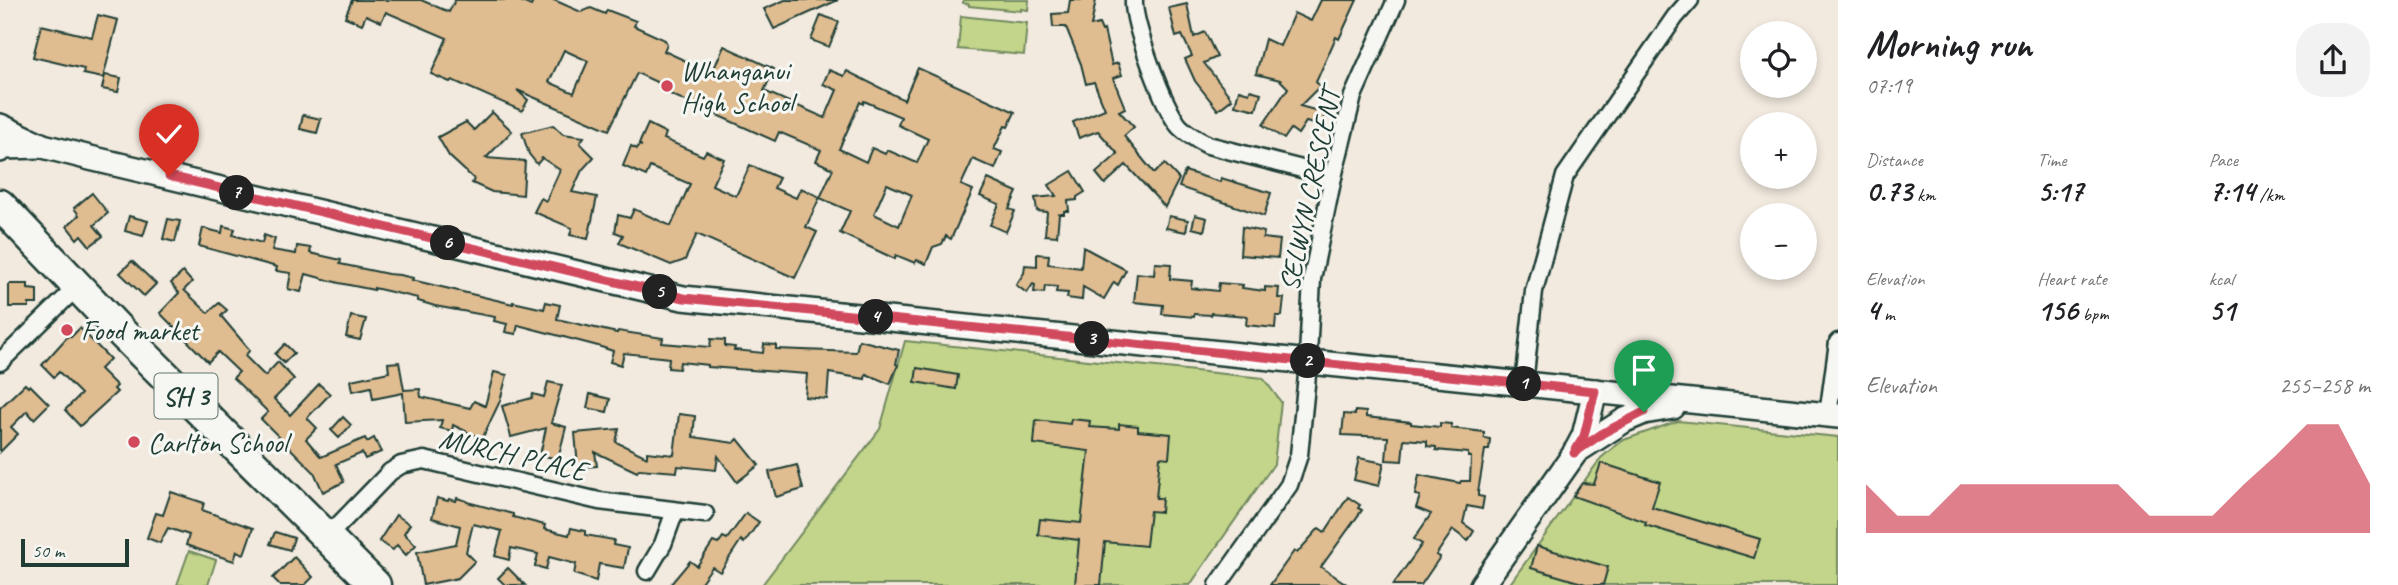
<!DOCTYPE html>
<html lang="en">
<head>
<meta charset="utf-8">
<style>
  :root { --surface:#fff; --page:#f2f2f2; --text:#202124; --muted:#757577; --accent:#d1495b }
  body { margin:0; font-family:Caveat,sans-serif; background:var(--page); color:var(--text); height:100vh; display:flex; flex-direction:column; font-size:26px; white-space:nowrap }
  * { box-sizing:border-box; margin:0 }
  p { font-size:23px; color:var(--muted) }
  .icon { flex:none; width:38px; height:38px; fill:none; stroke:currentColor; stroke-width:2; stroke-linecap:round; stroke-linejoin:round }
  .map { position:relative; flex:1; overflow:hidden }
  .details { display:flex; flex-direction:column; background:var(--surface); width:560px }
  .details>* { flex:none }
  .tools { position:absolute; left:1740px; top:21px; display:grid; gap:14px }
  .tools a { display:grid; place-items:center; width:77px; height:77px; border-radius:50%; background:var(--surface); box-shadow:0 4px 10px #0003; font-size:35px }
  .scale { position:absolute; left:21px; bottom:18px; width:108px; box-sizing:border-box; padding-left:7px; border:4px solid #1f3d34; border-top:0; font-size:19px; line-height:24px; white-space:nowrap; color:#1f3d34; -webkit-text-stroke:5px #f6f6f2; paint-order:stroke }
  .pin { position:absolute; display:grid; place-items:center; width:60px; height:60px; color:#fff; margin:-72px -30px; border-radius:50% 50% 50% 0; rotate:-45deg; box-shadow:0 0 7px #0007 }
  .pin .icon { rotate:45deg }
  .km { position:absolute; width:35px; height:35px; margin:-18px; border-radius:50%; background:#222; color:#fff; font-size:19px; line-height:35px; text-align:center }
  .round { display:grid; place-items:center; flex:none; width:74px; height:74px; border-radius:28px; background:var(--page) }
  .head { display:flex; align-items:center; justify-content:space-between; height:119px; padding:0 28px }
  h1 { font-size:38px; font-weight:700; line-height:52px }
  .figures { display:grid; grid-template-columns:repeat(3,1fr); gap:10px; height:119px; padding:7px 28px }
  .figures div { display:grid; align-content:center }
  .figures b { font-size:30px; font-weight:700 }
  .figures small { font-size:19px; font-weight:400 }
  .figures p { font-size:19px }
  .chart { height:196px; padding:14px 28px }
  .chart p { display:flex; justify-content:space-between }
  .chart svg { width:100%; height:126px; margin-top:7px; fill:var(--accent); opacity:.7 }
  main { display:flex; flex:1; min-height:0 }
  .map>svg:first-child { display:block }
</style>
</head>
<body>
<main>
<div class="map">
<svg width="1838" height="585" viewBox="0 0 1838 585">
  <rect width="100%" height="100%" fill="#f2eadf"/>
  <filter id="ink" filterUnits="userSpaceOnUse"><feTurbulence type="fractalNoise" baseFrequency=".0143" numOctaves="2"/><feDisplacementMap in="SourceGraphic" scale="14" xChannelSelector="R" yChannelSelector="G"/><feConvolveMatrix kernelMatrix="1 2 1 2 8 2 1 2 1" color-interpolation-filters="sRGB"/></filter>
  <g filter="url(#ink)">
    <!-- green -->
    <g fill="#c3d58a" stroke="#71895f" stroke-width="2">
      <polygon points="963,0 1029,0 1028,10 1021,9 1021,11 969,6 969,4 963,3"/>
      <polygon points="961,16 1027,23 1024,55 958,49"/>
      <polygon points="905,341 1263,378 1281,402 1274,464 1190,585 762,585 880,429"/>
      <polygon points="1678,421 1838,437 1838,585 1509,585 1601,458 1621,441"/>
      <polygon points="189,551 216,560 208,585 177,585"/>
    </g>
    <!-- building -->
    <g fill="#e0bc91" stroke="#1f3d34" stroke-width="2" fill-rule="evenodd">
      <path d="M 352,0 L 421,0 L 449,12 L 455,0 L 518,0 L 531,6 L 534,0 L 554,0 L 581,12 L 591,8 L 605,14 L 607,10 L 636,21 L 634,26 L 665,40 L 667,44 L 664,51 L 712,73 L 724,46 L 774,69 L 764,91 L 825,118 L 837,90 L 823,84 L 829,70 L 844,76 L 847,71 L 904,100 L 918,68 L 1015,112 L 1008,127 L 1005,126 L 994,149 L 1002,152 L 995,169 L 973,159 L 961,185 L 973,190 L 951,239 L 946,236 L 942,244 L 933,247 L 926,264 L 917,260 L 915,263 L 896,255 L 895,259 L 840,233 L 850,211 L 820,198 L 833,169 L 816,161 L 821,150 L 779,132 L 775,141 L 661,90 L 663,85 L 637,73 L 609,130 L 517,90 L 528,100 L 522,111 L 452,80 L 450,82 L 431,74 L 447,38 L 386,12 L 381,22 L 366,15 L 362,24 L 345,17 ZM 564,50 L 588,61 L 574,93 L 549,82 ZM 864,101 L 901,117 L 898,125 L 928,139 L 917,163 L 887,150 L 885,154 L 872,148 L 866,162 L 839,149 L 860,102 L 863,104 ZM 887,184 L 912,195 L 899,226 L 874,214 Z"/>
      <polygon points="785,0 838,0 774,29 764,9"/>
      <polygon points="1070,0 1096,0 1091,26 1099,24 1102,31 1104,30 1112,65 1118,63 1122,75 1113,78 1125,108 1119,111 1134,127 1124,136 1154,173 1165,164 1179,179 1165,207 1126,165 1105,184 1096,173 1118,154 1098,131 1079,138 1073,122 1105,109 1094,82 1086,84 1081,64 1066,27 1053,27 1052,14 1068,13"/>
      <polygon points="1321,0 1357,0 1339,39 1336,37 1316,82 1320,86 1300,106 1325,113 1322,126 1306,122 1298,134 1291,129 1284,139 1263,125 1288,88 1280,80 1256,74 1265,39 1280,46 1294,13 1311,21"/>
      <polygon points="1187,4 1194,37 1205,32 1217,57 1204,63 1232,99 1218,110 1195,81 1185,59 1192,56 1182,35 1176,37 1169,8"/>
      <polygon points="98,15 118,20 103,78 83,74 84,69 33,57 41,25 92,37"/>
      <polygon points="821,15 839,22 829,47 811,40"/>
      <polygon points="105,75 121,78 118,92 102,89"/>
      <polygon points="1239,90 1249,93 1250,90 1261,93 1256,110 1235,105"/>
      <polygon points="492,112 512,131 486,158 525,161 523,195 492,192 472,183 474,179 449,156 438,137 466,122 474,130"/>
      <polygon points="303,115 321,119 317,133 300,129"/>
      <polygon points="648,124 666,133 664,139 703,156 706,151 724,159 712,185 736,196 750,165 779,178 774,188 796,198 801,188 820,197 806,227 817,232 795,278 697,234 685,260 671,265 619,243 623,235 615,232 618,215 630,218 634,209 671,226 690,184 650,167 646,176 623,166 631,146 637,149 639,145 642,146 639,144"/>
      <polygon points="553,125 563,134 584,137 580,143 594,157 582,170 572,192 597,197 588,239 570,235 572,228 534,212 541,198 546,201 560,170 542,158 537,164 529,154 522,133"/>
      <polygon points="1072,171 1085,192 1077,197 1077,200 1068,201 1069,211 1064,211 1064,214 1059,214 1057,236 1045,235 1047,212 1037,211 1035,198 1056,196 1049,185"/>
      <polygon points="1185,171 1220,182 1221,178 1271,193 1264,216 1179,187"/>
      <polygon points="988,179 1017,192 1009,209 1015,211 1006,232 990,225 999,204 980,196"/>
      <polygon points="92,193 108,213 94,225 103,236 90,246 81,235 77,239 67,226 79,215 74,208"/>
      <polygon points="1195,215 1207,218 1204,231 1192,228"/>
      <polygon points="129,216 148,221 143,236 125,231"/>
      <polygon points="1169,216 1188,220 1186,232 1166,228"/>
      <polygon points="168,219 180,221 175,242 163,239"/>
      <polygon points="223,226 235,229 233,235 262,243 264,235 275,239 272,250 296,254 297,246 311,248 310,253 341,260 340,264 388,274 400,275 413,278 412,280 513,304 513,302 544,309 546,302 560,305 557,319 617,333 618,331 663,338 662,343 710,347 711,339 725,340 725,346 735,347 734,350 763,353 764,344 776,345 776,349 856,352 859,340 899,350 896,364 898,365 890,384 866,374 865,379 829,373 827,399 805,397 807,374 708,367 708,365 680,362 679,369 668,368 669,358 624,353 621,365 610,362 613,351 598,346 518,325 516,334 505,332 507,324 494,321 495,317 435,306 418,301 418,298 374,288 374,290 339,283 306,274 301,292 288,289 291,273 276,271 277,267 199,246 203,228 222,233"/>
      <polygon points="1242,227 1264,232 1263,238 1280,240 1278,258 1240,255"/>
      <polygon points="1083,247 1126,270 1118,285 1114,282 1104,299 1083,287 1082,300 1067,298 1068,293 1056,292 1057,287 1045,286 1044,293 1034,292 1035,285 1033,284 1027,293 1016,285 1024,273 1025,265 1037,266 1037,254 1049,255 1048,264 1081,268"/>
      <polygon points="132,261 156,284 144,296 120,273"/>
      <polygon points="1155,263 1171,264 1170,279 1192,281 1191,288 1218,291 1219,283 1243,285 1242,288 1265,291 1265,287 1279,288 1278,298 1284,298 1282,316 1276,316 1275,328 1246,325 1247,316 1211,313 1211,315 1194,314 1194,317 1162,314 1163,305 1134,302 1137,273 1154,275"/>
      <polygon points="183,272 192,282 184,290 208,313 219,303 227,310 221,316 248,348 249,351 245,356 265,376 278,362 294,379 274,399 290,415 319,384 330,394 307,418 317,428 306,439 321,457 365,438 367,442 374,438 381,452 365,459 362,453 336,464 344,482 323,492 314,472 261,419 268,412 233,378 239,372 218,352 208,362 160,313 179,293 171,283"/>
      <polygon points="9,284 28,284 28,289 37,290 37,304 29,304 29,307 9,307"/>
      <polygon points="351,316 366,319 360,340 346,337"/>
      <polygon points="80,328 110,359 100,369 117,386 114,389 117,392 80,426 65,410 81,394 59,372 54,377 42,365 69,335 71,337"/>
      <polygon points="285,344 294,353 284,363 275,354"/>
      <polygon points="399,362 404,390 420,389 421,397 470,408 474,401 485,406 494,372 507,375 500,401 482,439 453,425 452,431 440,428 442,420 405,422 403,393 373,399 371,387 353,391 351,380 389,372 388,363"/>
      <polygon points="917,368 958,375 956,389 915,382"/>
      <polygon points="548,382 562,385 551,423 566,427 558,459 540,455 546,428 511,437 502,406 532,398 533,394 544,397"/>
      <polygon points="25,384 28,387 30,385 49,404 34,419 27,411 11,427 18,434 0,452 0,408"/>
      <polygon points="590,394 610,399 607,412 587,408"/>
      <polygon points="1355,411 1366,412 1366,417 1411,422 1411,424 1440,427 1440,423 1451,424 1451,428 1484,432 1484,438 1490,439 1489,450 1485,450 1478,492 1478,496 1484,497 1482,509 1467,506 1463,523 1474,531 1468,541 1453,530 1436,555 1440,557 1421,585 1393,585 1422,544 1414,539 1431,514 1416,508 1420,496 1415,495 1419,475 1460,483 1461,481 1470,481 1471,457 1468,457 1468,453 1436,450 1436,447 1427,446 1427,441 1404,439 1402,461 1386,460 1388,437 1342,435 1344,414 1355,415"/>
      <polygon points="679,414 695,416 693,437 734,443 738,439 759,465 737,482 718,456 716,470 678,466 677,472 639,469 637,472 595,452 597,466 578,467 575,433 619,429 616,442 647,457 647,452 674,455"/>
      <polygon points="343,417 351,425 339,438 331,430"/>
      <polygon points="1071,419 1090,421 1089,427 1119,429 1119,424 1138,426 1138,431 1171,434 1169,458 1160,457 1156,498 1162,498 1161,512 1150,511 1146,546 1105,542 1101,585 1075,585 1079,540 1038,535 1040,519 1081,523 1089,451 1034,444 1036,420 1070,424"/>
      <polygon points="1359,458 1384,463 1379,486 1354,480"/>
      <polygon points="1601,463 1660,482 1652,507 1760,539 1754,558 1645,525 1646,522 1573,496 1582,483 1594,484"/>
      <polygon points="797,465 803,489 776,497 769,472"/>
      <polygon points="171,492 204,503 202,510 253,528 244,554 237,551 234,561 203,551 186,545 189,535 168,528 160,543 147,538 156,513 163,515"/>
      <polygon points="1348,497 1360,505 1358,508 1362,510 1321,567 1348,585 1270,585 1294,551 1297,553 1319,528 1325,532"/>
      <polygon points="437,498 448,501 449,499 456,501 457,498 467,501 467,502 513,514 513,517 545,525 544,529 569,535 571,528 585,531 585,535 614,540 613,545 628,548 624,568 599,564 596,581 574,574 576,564 549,557 546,569 535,566 538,554 511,548 509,560 495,556 502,531 473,524 466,552 475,561 458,578 423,585 417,552 456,544 460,526 432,518"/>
      <polygon points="746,513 759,522 744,543 741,540 720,572 712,567 699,585 670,585 690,561 697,566 713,542 718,544 723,537 727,539"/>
      <polygon points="396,515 410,524 404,533 416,545 406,555 397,545 393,550 379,541"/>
      <polygon points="275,532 294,538 290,550 270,544"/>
      <polygon points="1537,546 1608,567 1603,585 1589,585 1531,568"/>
      <polygon points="294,557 313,577 305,585 280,585 273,578"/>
      <polygon points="508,568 525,585 505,585 498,578"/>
    </g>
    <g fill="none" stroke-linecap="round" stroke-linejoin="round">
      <!-- street casing -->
      <g stroke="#1f3d34" stroke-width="21">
        <g id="street">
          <path d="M 1134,0 C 1132,22 1165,111 1180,127 C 1188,135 1198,140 1208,145 L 1333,177"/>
          <polyline points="0,362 79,285"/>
          <polyline points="1524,384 1534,291 1565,176 1675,17 1690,0"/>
          <polyline points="1828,415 1838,342"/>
          <polyline points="327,537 390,472 401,465 424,460 599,501 705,514"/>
          <polyline points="647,571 663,544 675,511"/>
          <polyline points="1218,585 1289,485 1299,455 1307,375 1312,279 1333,177 1353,96 1396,0"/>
        </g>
      </g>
      <!-- secondary casing -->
      <g stroke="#1f3d34" stroke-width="28">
        <g id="secondary">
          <polyline points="0,126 43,146 90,158 683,298 1838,416"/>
          <polyline points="0,150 5,147 40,146"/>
          <polyline points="1575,452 1625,420 1644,412 1673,407"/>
          <polyline points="1482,585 1575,453 1584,436 1595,391"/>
        </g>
      </g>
      <!-- highway casing -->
      <g stroke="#1f3d34" stroke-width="35">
        <polyline id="highway" points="0,205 119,330 375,585"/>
      </g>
      <!-- street -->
      <use href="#street" stroke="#f6f6f2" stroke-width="16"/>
      <!-- secondary -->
      <use href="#secondary" stroke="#f6f6f2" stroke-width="23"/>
      <!-- highway -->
      <use href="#highway" stroke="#f6f6f2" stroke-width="30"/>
    </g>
  </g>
  <g fill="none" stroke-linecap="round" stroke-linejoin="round" filter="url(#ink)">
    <!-- route casing -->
    <g stroke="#fff" stroke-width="14">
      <polyline id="route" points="169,176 684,298 1595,391 1584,436 1574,453 1603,433 1644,412"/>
    </g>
    <!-- route -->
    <use href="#route" stroke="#d1495b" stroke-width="9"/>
  </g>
  <!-- markers -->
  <g fill="#d1495b" stroke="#f6f6f2" stroke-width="2.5">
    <circle cx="667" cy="86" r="7"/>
    <circle cx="67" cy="330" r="7"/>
    <circle cx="134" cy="442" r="7"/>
  </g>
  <g text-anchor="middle" stroke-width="6" stroke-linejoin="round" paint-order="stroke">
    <!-- shield labels -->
    <rect fill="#f6f6f2" stroke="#60746d" stroke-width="2" x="154.5" y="373.5" width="63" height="45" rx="5"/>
    <g font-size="26" font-weight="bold" fill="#1f3d34">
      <text x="186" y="405">SH 3</text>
    </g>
    <!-- poi labels -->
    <g font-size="28" fill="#1f3d34" stroke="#f6f6f2" text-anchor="start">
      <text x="681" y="80">Whanganui<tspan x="681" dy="32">High School</tspan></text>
      <text x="81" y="340">Food market</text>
      <text x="148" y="452">Carlton School</text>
    </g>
    <!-- street labels -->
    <g font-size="28" fill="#1f3d34" stroke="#f6f6f2">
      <text transform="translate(1309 190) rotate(-78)" y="10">SELWYN CRESCENT</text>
      <text transform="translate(513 454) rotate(13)" y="10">MURCH PLACE</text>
    </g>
  </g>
</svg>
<div class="tools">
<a><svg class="icon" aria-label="locate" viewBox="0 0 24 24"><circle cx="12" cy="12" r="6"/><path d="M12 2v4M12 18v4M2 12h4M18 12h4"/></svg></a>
<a>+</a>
<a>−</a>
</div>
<div class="scale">50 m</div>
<div class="pin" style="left:1644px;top:412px;background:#1e9e55"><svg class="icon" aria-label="arrive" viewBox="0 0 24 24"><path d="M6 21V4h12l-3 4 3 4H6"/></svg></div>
<div class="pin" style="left:169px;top:176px;background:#d93025"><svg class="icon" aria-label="check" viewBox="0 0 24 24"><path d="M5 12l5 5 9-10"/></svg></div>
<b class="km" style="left:1524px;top:384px">1</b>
<b class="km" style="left:1308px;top:361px">2</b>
<b class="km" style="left:1092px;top:339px">3</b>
<b class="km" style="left:876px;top:317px">4</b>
<b class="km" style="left:660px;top:292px">5</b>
<b class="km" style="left:448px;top:243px">6</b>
<b class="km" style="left:237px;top:193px">7</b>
</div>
<section class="details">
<div class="head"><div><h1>Morning run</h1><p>07:19</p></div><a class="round"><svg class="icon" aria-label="share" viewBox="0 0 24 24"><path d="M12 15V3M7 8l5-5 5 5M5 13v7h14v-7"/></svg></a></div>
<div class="figures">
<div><p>Distance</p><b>0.73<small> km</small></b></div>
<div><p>Time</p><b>5:17</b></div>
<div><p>Pace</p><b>7:14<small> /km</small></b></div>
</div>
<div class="figures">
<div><p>Elevation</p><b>4<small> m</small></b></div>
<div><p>Heart rate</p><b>156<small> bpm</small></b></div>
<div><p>kcal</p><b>51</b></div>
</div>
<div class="chart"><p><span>Elevation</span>255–258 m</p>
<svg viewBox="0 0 160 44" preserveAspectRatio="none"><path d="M0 44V27L10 38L20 38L30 27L40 27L50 27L60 27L70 27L80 27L90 38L100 38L110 38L120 27L130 17L140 6L150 6L160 27V44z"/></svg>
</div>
</section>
</main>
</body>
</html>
